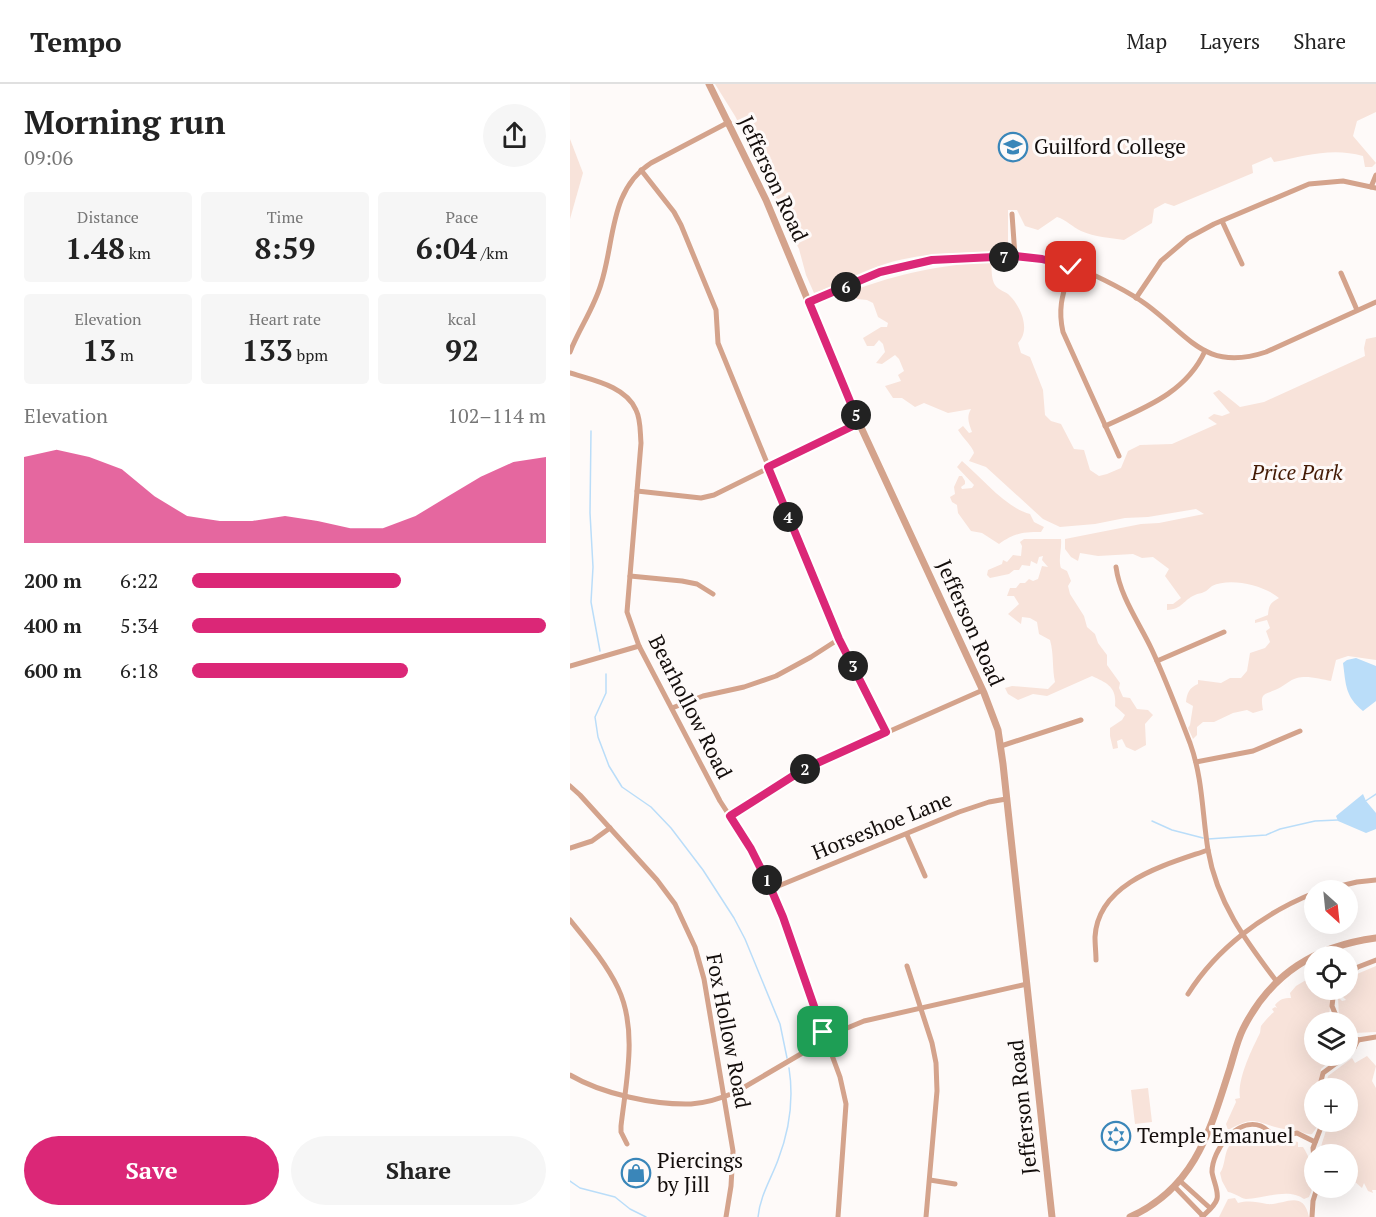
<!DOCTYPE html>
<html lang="en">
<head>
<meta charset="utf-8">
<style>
  :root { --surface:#fff; --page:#f6f6f6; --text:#222; --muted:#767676; --line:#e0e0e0; --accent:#db2777 }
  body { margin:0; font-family:"PT Serif",serif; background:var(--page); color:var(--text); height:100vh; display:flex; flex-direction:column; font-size:22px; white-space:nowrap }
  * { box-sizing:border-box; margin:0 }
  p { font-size:20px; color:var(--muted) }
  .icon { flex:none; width:33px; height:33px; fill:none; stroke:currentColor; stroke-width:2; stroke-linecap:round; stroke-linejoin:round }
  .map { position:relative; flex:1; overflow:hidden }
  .drawer { display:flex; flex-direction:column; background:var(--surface); width:570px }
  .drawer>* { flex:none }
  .needle { width:39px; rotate:153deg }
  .buttons { position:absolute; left:734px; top:796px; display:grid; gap:12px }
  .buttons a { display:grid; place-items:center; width:54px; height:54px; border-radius:50%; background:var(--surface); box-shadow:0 6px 24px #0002; font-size:30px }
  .pin { position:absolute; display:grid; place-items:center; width:51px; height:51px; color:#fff; margin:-26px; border-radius:12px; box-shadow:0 3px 9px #0006 }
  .km { position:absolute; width:30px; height:30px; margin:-15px; border-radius:50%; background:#222; color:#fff; font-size:16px; line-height:30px; text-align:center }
  .round { display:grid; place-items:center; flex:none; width:63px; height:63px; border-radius:32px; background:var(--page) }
  .head { display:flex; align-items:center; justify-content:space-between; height:102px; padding:0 24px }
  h1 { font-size:33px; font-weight:700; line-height:45px }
  .figures { display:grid; grid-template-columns:repeat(3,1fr); gap:9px; height:102px; padding:6px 24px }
  .figures div { display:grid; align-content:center; border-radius:6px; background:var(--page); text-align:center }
  .figures b { font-size:30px; font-weight:700 }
  .figures small { font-size:16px; font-weight:400 }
  .figures p { font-size:16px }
  .chart { height:168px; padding:12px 24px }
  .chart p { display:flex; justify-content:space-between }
  .chart svg { width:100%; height:108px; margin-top:6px; fill:var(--accent); opacity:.7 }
  .cta { display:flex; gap:12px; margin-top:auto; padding:12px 24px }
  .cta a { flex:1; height:69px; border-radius:36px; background:var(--accent); color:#fff; font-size:24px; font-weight:700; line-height:69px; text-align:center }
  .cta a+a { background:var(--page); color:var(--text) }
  ul { padding:0 24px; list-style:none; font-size:20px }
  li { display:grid; grid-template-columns:96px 72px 1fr; align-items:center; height:45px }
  li i { height:15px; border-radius:8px; background:var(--accent) }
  header { display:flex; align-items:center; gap:36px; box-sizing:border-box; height:84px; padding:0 30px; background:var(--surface); border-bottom:2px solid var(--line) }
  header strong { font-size:28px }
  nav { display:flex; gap:33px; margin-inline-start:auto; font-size:21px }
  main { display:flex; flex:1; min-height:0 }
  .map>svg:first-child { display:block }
</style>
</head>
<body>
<header>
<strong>Tempo</strong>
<nav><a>Map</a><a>Layers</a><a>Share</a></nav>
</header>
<main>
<section class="drawer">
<div class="head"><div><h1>Morning run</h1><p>09:06</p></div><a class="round"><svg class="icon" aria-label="share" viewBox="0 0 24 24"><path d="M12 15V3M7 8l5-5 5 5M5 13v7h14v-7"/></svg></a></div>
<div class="figures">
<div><p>Distance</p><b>1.48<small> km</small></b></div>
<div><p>Time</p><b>8:59</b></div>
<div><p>Pace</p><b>6:04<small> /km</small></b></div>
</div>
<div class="figures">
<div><p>Elevation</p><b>13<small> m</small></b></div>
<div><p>Heart rate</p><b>133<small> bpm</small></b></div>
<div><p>kcal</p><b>92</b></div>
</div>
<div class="chart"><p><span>Elevation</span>102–114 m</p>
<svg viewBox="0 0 160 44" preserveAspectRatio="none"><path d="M0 44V9L10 6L20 9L30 14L40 25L50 33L60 35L70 35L80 33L90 35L100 38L110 38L120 33L130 25L140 17L150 11L160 9V44z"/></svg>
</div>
<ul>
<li><b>200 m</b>6:22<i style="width:59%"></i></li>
<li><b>400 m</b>5:34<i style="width:100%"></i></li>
<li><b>600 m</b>6:18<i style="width:61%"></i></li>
</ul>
<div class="cta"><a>Save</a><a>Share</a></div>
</section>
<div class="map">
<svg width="806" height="1133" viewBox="0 0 806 1133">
  <rect width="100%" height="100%" fill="#fefaf9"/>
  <!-- green -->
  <g fill="#f8e3da">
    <path d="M 145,0 L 806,0 L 806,28 L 787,37 L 783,52 L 806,79 L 802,83 L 795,83 L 793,72 C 762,63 735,72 704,78 L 701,73 L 682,81 L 683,89 L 604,122 L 595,119 L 584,125 L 582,139 L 554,156 C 540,154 525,153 511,147 C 502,143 497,136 487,133 L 468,146 L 455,142 L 447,126 L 438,126 L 438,163 L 430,168 C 389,169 348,168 309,182 C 287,189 267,202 244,209 L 236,191 L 229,165 L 194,96 L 190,81 L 165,32 Z"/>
    <polygon points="0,55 13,89 0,135"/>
    <path d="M 421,178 C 422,185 421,195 425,201 C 429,207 436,207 440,212 C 451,223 461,246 448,259 L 451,269 L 460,273 L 473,306 L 475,331 L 481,337 L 491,340 L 504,365 L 514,366 L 520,386 L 529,392 L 537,390 L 551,384 L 558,367 L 570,361 L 602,360 L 647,340 L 638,334 L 644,330 L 652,332 L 660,329 L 643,309 L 649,306 L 670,323 L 694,318 L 795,272 L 794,264 L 796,255 L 806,253 L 806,576 L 778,572 L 766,576 L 761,597 C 751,595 737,591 727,594 C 719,596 713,603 705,606 C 693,611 690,609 693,626 L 683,629 L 677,626 L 663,629 L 644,638 L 633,638 L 627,643 L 627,651 L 623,655 L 618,644 L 620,641 L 623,622 L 616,618 C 617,609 619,604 628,600 L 628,596 L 651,599 L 660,594 L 671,594 L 677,587 L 680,569 L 695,564 L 700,558 L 696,547 L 700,544 L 697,536 L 685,539 L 685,536 L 698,531 C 699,521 700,519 709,514 C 694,501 660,493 642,502 C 639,504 637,507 634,508 C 631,510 628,509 625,511 C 613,516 613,525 597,526 L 597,520 L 603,520 L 611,514 L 595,492 L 599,485 L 583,473 L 572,474 L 563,470 L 528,472 L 510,469 L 508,477 L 501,473 L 495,465 L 495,455 L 571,440 L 589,439 L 634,430 L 626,425 L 578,433 L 555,434 L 525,440 L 490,443 L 473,435 L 416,383 L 399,377 L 404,369 C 403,363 393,354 388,346 L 393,342 L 399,349 L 402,348 C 399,339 396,334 401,325 L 378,329 L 354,319 L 345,323 L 332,314 L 323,314 L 315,302 L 331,297 L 328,291 L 334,287 L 329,275 L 325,271 L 312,280 L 306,279 L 315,268 L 313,260 L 309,256 L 304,262 L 297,262 L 293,254 L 311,243 L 317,243 L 318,239 L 308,233 L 303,219 L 297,216 L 287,215 L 282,207 C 330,189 370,181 421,178 Z"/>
    <path d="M 392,377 C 412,394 436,424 460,430 L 464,438 L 474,443 L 471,448 C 452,448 445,449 429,460 L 412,449 L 401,447 L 388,429 L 387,421 L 382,418 L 380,413 L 385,410 L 384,403 L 389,392 L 392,392 L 395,397 L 395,400 L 391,403 L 392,405 L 402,404 L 404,401 L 387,383 Z"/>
    <path d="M 454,455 L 491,455 C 492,465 488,475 491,484 L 497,487 L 501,497 L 498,502 L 500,510 L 514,532 L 517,543 L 525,550 L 528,559 L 537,571 L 537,581 L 550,599 L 549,604 L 553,613 L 560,614 L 567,625 L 578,626 L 583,631 L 575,640 L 576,661 L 565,667 L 556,663 L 552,655 L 547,657 L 548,664 L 543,665 L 540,652 L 540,644 L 552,636 L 555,631 L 545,622 C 547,603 537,599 522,592 L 477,612 L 463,610 L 448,616 L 438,610 L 435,604 L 442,602 L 478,605 L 485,598 C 482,584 484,570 480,556 L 469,550 L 467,538 L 460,534 L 452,533 L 451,540 L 438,530 L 449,520 L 444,512 L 437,512 L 440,504 L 446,504 L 450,499 L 455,499 L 459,495 L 463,497 L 468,495 L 472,482 L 478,483 L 472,476 L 473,472 L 469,473 L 467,480 L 461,477 L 460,482 L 452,481 L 449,486 L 444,486 L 439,490 L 420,494 L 417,491 L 418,486 L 432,480 L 433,476 L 437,478 L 443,471 L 451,472 L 452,462 L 450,458 Z"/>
    <polygon points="806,882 806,948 784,949 777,943 777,939 773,939 769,934 768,913 772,917 776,916 772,912 772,906 777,906 777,899 786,896 787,890"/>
    <path d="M 741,893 L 744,893 L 744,906 L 761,906 L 759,935 L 765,939 L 744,939 L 744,972 L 765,972 L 751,985 L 747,1005 L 744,1005 L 744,1038 L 748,1038 L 748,1042 L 742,1050 C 736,1051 734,1048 728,1047 C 722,1045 715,1046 709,1044 C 682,1037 685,1032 658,1046 L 656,1040 L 666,1018 L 665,1015 L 670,1014 C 667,996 681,967 689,951 C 691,948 690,945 691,942 C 694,938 700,931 704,928 L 702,925 L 705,923 L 707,924 L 705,921 C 710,915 713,914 721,914 L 720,909 L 726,902 Z"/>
    <path d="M 797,972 L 806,982 L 802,997 L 806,1004 L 806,1106 L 802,1106 L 803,1109 L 798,1107 L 794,1099 L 792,1104 L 784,1097 L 777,1095 L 777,1071 L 750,1071 C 750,1059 757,1050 757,1038 L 777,1038 L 777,1005 L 755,1005 L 758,992 L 782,974 L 785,979 Z"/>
    <polygon points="578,1004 582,1038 565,1040 561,1006"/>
    <path d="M 690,1046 C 698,1054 704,1059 715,1060 L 716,1056 L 728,1058 L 728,1063 L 733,1063 C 743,1079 748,1095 739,1113 L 734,1115 C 718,1103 694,1115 676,1115 C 670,1114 665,1109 658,1108 L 652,1097 L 650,1089 C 655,1082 654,1072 658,1064 C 662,1056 672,1056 678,1048 Z"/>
    <path d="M 665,1114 L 668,1119 C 679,1116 686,1118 697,1120 C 713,1122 733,1104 739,1133 L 649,1133 L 658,1115 Z"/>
  </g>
  <!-- water -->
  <g fill="#baddf9">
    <path d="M 786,574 L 806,582 L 806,617 L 793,627 C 775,612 776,601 773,579 L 777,576 Z"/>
    <polygon points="793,710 796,717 806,729 806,745 796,749 768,737 766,732"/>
  </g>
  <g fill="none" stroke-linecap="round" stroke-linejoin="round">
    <!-- stream -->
    <g stroke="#baddf9" stroke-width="1.5">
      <polyline points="21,347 20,429 23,483 21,518 30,567"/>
      <polyline points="36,590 36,609 25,633 28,653 39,682 52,703 81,723 101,744 133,786 164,834 175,855 210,940 217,974"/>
      <polyline points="794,718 806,710"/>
      <polyline points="582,737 602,746 633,754"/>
      <polyline points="638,755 696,751 710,745 745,737 768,736"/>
      <polyline points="0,1097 10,1104 45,1113 60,1125 76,1133"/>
      <path d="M 188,1133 C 190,1112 201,1095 208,1076 C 220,1045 224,1016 219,984"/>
    </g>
    <!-- minor -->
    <g stroke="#d4a38c" stroke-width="5">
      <polyline points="71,86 104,128 111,141 146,226 148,259 269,555 316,648"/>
      <polyline points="801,103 806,91"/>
      <polyline points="442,130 445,172"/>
      <polyline points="652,137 672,180"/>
      <path d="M 501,183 C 494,207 487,222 493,248 L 549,372"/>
      <polyline points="771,189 787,226"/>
      <polyline points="566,214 591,177 618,154 644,140 739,100 773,97 806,104"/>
      <path d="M 239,218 C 263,208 286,197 311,188 C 364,170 455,166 509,185 C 528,192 561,209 577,221 C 620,253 636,288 696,268 L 806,218"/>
      <path d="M 0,268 C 9,245 24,224 31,200 C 45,157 39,106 81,79 L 159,38"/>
      <path d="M 0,289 C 22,296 56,302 66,326 C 71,336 70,348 71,359 L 57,528 L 69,562 L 150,717 L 181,765 L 201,805 L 213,833 L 229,882 L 270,993 L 276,1020 L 268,1133"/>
      <path d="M 535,342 C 574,324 616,309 635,267"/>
      <polyline points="67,407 131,414 144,411 289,339"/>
      <path d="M 546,483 C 550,513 570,540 582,566 C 596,596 608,628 620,659 C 633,695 632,729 638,766 C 647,819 676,857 707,898"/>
      <polyline points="60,492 112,497 127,500 143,510"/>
      <polyline points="587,577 654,548"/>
      <polyline points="0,582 69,562"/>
      <polyline points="102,624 133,612 174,603 206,592 241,573 269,555"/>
      <polyline points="431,662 511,636"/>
      <polyline points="626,678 683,667 730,647"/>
      <polyline points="0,702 10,711 87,796 105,820 125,863 134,895 163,1067 161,1102 156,1133"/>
      <polyline points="160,732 234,685 413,606"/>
      <polyline points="337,751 355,792"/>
      <polyline points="0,764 22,757 40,744"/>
      <polyline points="201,805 389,728 419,718 436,715"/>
      <polyline points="749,807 787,798 806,796"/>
      <path d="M 0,836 C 17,857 36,879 48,904 C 68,946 56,998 51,1042 L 51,1048 L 57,1060"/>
      <path d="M 526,876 C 526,869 525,861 525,853 C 528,798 595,781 638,766"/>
      <polyline points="337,882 362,959 366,979 367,1007 356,1133"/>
      <polyline points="777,891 788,883 806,876"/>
      <polyline points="764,906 762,922 769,939"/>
      <path d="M 618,910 C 647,864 694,829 744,809"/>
      <polyline points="777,949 788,956"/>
      <polyline points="788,956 806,953"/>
      <polyline points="777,971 784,964 788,956"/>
      <path d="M 0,991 C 32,1010 84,1021 121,1020 C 136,1019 152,1014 166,1008 L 270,947 L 294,937 L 457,900"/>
      <polyline points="749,1005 753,989 776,972"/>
      <polyline points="744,1075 743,1064 753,1038"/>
      <polyline points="360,1096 385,1100"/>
      <polyline points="609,1096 640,1124"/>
      <polyline points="604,1102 633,1132"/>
      <path d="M 632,1133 C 637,1128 645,1122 647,1115 C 649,1107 643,1096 642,1088 C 642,1066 667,1033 691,1042 C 696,1044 701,1050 706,1053 L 727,1049 L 745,1058"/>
      <polyline points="742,1133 743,1117 747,1104"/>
    </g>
    <!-- tertiary -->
    <g stroke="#d4a38c" stroke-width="7">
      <polyline points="139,0 196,116 289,339 414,609 428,646 433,680 482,1133"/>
      <path d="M 560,1133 C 626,1103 640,1046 660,984 C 664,971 667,957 673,945 C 701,889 746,862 806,854"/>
    </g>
  </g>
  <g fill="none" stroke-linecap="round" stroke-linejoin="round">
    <!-- route casing -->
    <g stroke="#fff" stroke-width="12">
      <polyline id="route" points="253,948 213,833 201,805 181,765 160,732 234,685 316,648 269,555 198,383 289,339 239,218 310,188 362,176 445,172 472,175 501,183"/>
    </g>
    <!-- route -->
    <use href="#route" stroke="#db2777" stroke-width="8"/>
  </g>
  <!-- icons -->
  <defs>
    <g id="university-ring" transform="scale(1.5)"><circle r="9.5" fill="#fefaf9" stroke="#3a86b9" stroke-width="1.5"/><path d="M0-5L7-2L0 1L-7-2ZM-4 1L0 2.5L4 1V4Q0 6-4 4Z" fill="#3a86b9"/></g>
    <g id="synagogue-ring" transform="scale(1.5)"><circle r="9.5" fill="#fefaf9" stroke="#3a86b9" stroke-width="1.5"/><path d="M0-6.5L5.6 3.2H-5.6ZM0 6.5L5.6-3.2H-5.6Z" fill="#3a86b9"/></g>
    <g id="shop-ring" transform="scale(1.5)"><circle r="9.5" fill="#fefaf9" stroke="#3a86b9" stroke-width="1.5"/><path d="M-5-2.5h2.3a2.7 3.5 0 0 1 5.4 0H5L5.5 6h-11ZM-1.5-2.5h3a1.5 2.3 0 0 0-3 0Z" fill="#3a86b9"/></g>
  </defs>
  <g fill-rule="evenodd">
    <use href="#university-ring" x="443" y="63"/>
    <use href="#synagogue-ring" x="546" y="1052"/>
    <use href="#shop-ring" x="66" y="1089"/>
  </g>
  <g text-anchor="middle" stroke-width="6" stroke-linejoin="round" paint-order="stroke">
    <!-- poi labels -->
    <g font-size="21" fill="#130d0b" stroke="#fefaf9" text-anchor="start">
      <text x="464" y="70">Guilford College</text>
      <text x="567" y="1059">Temple Emanuel</text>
      <text x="87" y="1084">Piercings<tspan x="87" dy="24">by Jill</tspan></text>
    </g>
    <!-- street labels -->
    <g font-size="21" fill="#130d0b" stroke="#fefaf9">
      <text transform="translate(203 95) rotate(65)" y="7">Jefferson Road</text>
      <text transform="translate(400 539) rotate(66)" y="7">Jefferson Road</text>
      <text transform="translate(120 623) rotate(63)" y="7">Bearhollow Road</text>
      <text transform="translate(312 742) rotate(-22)" y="7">Horseshoe Lane</text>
      <text transform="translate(158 947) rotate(79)" y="7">Fox Hollow Road</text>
      <text transform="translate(453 1023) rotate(-96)" y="7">Jefferson Road</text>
    </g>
    <!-- park labels -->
    <g font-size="21" font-style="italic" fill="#451c06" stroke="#fefaf9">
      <text x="727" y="396">Price Park</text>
    </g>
  </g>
</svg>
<div class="buttons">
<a><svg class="needle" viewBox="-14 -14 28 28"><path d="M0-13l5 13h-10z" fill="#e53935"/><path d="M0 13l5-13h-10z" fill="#767676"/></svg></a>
<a><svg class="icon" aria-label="locate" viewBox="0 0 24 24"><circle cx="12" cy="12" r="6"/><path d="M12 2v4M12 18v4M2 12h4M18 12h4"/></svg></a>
<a><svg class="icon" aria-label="layers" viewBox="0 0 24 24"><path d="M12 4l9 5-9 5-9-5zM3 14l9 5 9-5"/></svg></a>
<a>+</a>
<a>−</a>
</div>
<div class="pin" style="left:253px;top:948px;background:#1e9e55"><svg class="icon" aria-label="arrive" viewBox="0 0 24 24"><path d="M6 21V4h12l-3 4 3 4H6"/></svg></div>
<div class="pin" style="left:501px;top:183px;background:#d93025"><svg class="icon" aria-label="check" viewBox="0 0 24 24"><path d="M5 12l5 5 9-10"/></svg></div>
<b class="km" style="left:197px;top:796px">1</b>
<b class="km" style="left:235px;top:685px">2</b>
<b class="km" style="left:283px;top:582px">3</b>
<b class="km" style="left:218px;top:433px">4</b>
<b class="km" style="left:286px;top:331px">5</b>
<b class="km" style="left:276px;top:203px">6</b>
<b class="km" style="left:434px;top:173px">7</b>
</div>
</main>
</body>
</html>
